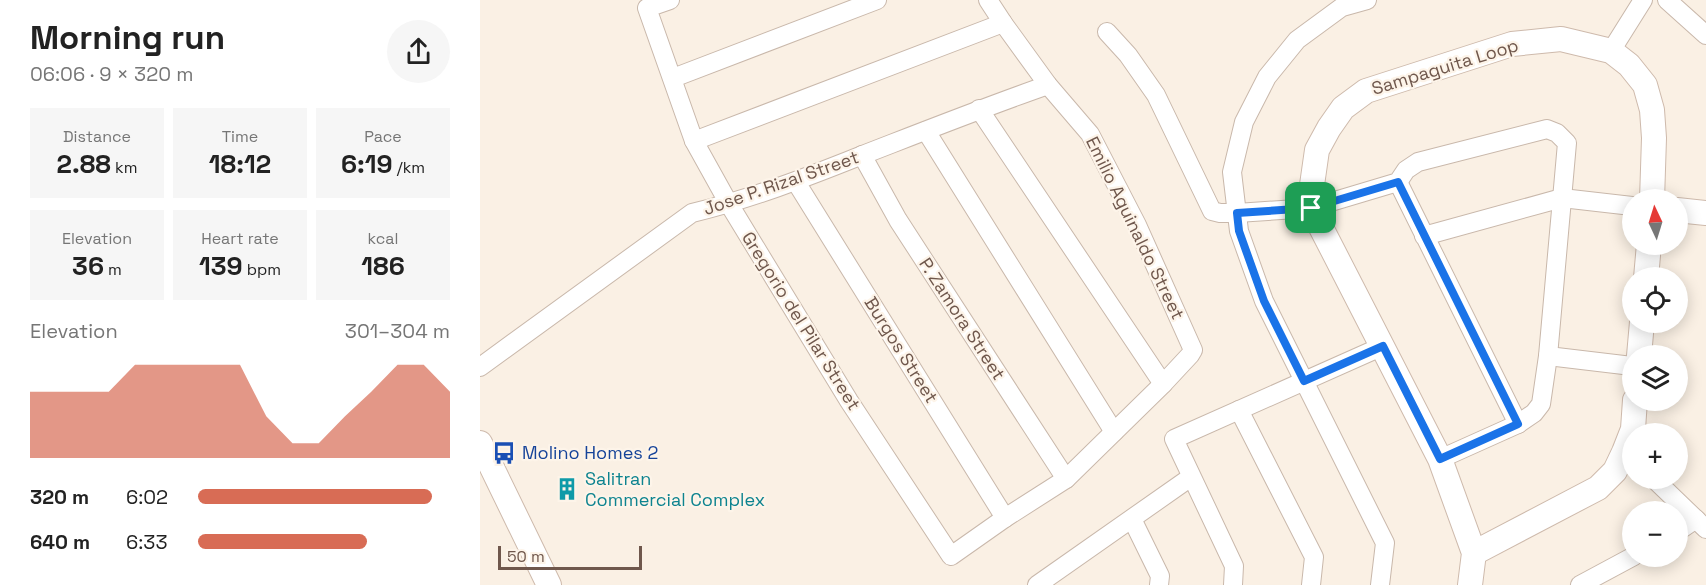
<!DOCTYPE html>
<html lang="en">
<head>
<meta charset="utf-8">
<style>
  :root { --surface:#fff; --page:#f6f6f6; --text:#222; --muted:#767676; --accent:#d86c55 }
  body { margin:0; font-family:"Space Grotesk",sans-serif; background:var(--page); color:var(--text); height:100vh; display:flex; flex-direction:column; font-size:22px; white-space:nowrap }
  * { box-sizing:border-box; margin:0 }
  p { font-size:20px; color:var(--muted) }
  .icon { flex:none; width:33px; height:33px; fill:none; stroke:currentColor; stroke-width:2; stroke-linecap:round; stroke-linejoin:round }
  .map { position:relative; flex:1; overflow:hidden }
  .drawer { display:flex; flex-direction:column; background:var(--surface); width:480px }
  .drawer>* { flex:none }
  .needle { width:39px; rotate:356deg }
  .fabs { position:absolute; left:1142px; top:189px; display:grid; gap:12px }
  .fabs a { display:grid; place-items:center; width:66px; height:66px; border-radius:50%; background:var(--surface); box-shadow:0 3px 15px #0003; font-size:30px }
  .scale { position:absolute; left:18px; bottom:15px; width:144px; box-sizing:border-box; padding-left:6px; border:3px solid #6f574c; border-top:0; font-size:16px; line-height:21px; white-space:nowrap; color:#6f574c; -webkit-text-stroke:4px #fdf4e9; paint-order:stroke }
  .pin { position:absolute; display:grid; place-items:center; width:51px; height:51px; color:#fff; margin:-26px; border-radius:12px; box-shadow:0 3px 9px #0006 }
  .round { display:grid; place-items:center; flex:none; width:63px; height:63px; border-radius:32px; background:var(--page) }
  .overview { display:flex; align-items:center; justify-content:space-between; height:102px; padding:0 30px }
  h1 { font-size:33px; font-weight:700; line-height:45px }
  .figures { display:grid; grid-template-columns:repeat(3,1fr); gap:9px; height:102px; padding:6px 30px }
  .figures div { display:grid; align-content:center; border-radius:0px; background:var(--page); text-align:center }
  .figures b { font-size:26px; font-weight:700 }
  .figures small { font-size:16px; font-weight:400 }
  .figures p { font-size:16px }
  .chart { height:168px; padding:12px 30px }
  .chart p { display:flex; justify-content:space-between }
  .chart svg { width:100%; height:108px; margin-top:6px; fill:var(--accent); opacity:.7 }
  ul { padding:0 30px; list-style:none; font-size:20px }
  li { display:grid; grid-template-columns:96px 72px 1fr; align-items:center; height:45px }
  li i { height:15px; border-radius:8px; background:var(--accent) }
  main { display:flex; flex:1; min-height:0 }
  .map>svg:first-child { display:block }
</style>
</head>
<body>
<main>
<section class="drawer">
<div class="overview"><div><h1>Morning run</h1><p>06:06 · 9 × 320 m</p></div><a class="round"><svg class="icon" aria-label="share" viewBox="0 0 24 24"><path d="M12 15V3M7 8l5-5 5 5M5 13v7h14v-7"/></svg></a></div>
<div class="figures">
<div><p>Distance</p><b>2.88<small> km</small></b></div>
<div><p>Time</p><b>18:12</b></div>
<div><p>Pace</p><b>6:19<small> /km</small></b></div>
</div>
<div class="figures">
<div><p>Elevation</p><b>36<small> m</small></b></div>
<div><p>Heart rate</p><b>139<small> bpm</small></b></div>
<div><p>kcal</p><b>186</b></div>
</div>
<div class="chart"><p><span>Elevation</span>301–304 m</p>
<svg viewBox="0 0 160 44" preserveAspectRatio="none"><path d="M0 44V17L10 17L20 17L30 17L40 6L50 6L60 6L70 6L80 6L90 27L100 38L110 38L120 27L130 17L140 6L150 6L160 17V44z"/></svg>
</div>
<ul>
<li><b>320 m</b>6:02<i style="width:93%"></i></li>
<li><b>640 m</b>6:33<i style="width:67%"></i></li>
</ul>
</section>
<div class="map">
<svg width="1226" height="585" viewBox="0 0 1226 585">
  <rect width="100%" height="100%" fill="#faf0e4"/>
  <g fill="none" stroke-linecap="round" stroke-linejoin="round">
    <!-- street casing -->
    <g stroke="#c9b8ab" stroke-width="20">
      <g id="street">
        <polyline points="190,0 167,8 214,141 249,204 369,401 471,556 525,518 586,479 683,384 710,355 713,350 657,225 610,134 568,85 523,23 508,0"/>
        <polyline points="887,0 862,7 817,40 787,77 764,122 752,172 759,231 784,301 905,543 900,585"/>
        <polyline points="1187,0 1226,35"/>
        <polyline points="627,32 648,55 676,95 732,211 740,213 757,213 831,208 918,182 926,170 938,162 1067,129 1077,133 1087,143 1068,356 1061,404 1054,413 1038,424 960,459"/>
        <polyline points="1131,51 1163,0"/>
        <polyline points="193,78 397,0"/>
        <polyline points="499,109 683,384"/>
        <polyline points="446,131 634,432"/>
        <polyline points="214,141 523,23"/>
        <polyline points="382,155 418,220 586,479"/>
        <polyline points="316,182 525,518"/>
        <polyline points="918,182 1038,424"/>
        <polyline points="944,236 1082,198 1152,206"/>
        <polyline points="1068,356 1152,366"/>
        <path d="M 0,367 L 212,213 C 270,199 325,178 380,156 C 442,132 505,107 568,85"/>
        <polyline points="759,410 834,557 831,585"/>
        <polyline points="1173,478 1226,529"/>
        <polyline points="652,519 680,576 679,585"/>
        <polyline points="1197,532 1216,519"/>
        <polyline points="557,585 711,477"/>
        <polyline points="753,585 754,566 694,439 903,346"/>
        <polyline points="1100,585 1154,556"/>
      </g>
    </g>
    <!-- secondary casing -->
    <g stroke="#cebaac" stroke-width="26">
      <g id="secondary">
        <polyline points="1197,210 1226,213"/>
        <polyline points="1166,278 1169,244"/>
        <polyline points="1159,356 1162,322"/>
        <polyline points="0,443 69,585"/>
        <polyline points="994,553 1118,488 1135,471 1144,452 1153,429 1155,400"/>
        <polyline points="990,585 994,553 960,459 831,208 832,185 837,150 849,128 863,108 886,91 1032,44 1081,39 1131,51 1149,65 1165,85 1172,110 1174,138 1172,200"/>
      </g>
    </g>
    <!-- street -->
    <use href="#street" stroke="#fff" stroke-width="18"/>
    <!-- secondary -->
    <use href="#secondary" stroke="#fff" stroke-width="24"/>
  </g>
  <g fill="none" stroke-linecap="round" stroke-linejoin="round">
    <!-- route casing -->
    <g stroke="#fff" stroke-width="12">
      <polygon id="route" points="918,182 1038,424 960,459 903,346 824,381 784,301 759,231 757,213 831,208"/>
    </g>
    <!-- route -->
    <use href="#route" stroke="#1a73e8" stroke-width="8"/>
  </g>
  <!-- icons -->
  <defs>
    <g id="bus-bare" transform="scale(1.8)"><path d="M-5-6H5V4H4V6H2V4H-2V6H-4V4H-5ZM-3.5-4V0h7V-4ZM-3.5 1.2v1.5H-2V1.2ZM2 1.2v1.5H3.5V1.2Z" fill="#1a4fb4" stroke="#fdf4e9" stroke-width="2.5" paint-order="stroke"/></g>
    <g id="building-bare" transform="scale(1.8)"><path d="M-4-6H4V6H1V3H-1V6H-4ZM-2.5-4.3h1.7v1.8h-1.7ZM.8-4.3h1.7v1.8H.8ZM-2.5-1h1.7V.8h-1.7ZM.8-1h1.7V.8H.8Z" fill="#0f9aa8" stroke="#fdf4e9" stroke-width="2.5" paint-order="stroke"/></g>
  </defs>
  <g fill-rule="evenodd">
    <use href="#bus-bare" x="24" y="453"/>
    <use href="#building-bare" x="87" y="489"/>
  </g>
  <g text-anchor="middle" stroke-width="4.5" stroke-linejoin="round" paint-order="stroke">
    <!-- street labels -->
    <g font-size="18" fill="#6f574c" stroke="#fdf4e9">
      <text transform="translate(965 67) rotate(-17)" y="6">Sampaguita Loop</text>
      <text transform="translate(301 183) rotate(-19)" y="6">Jose P. Rizal Street</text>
      <text transform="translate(655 228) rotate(64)" y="6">Emilio Aguinaldo Street</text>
      <text transform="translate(482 319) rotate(57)" y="6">P. Zamora Street</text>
      <text transform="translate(321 321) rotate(58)" y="6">Gregorio del Pilar Street</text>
      <text transform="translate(421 350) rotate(58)" y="6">Burgos Street</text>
    </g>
    <!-- transit labels -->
    <g font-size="18" fill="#164399" stroke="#fdf4e9" text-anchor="start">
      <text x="42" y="459">Molino Homes 2</text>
    </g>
    <!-- culture labels -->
    <g font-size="18" fill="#0d838f" stroke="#fdf4e9" text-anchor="start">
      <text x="105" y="485">Salitran<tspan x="105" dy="21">Commercial Complex</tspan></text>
    </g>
  </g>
</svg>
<div class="fabs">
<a><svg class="needle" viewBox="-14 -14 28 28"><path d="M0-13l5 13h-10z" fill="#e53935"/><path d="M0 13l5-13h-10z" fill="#767676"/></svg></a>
<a><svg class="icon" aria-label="locate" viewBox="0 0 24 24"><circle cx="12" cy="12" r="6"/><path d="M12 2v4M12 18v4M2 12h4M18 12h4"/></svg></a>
<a><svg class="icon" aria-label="layers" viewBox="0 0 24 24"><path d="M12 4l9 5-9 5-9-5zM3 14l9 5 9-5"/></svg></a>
<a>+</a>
<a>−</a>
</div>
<div class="scale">50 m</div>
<div class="pin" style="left:831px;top:208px;background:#1e9e55"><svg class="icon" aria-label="arrive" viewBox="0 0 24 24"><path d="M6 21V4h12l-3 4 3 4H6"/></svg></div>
</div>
</main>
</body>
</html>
